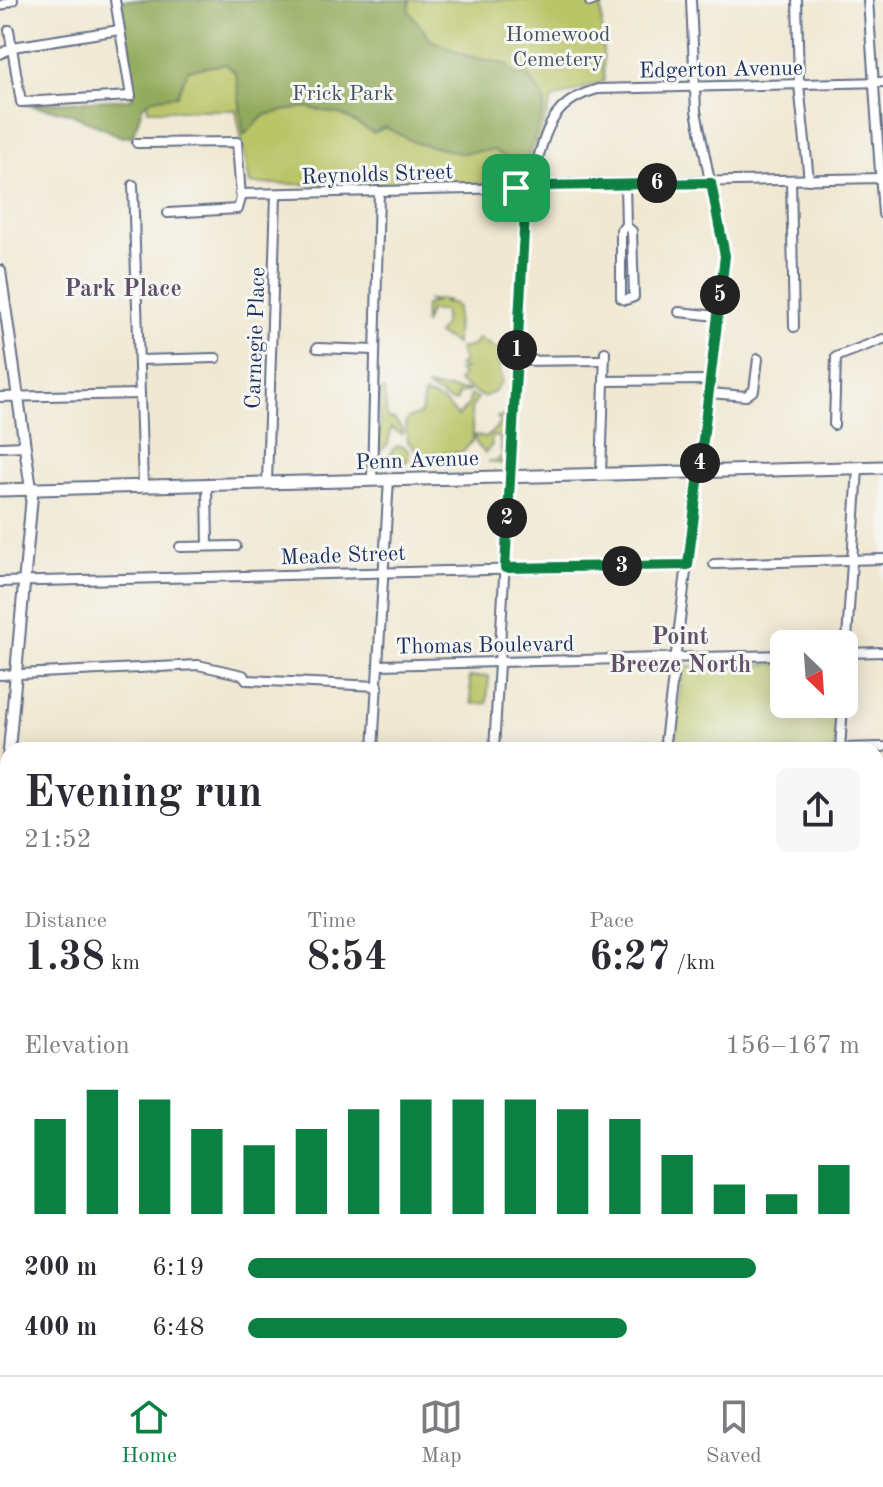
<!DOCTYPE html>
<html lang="en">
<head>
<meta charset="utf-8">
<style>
  :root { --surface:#fff; --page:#f7f7f7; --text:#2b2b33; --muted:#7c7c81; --line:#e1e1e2; --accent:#0b8043 }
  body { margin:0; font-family:"Old Standard TT",serif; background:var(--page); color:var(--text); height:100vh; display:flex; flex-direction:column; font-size:30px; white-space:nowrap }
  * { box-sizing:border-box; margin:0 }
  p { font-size:26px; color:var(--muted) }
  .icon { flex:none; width:44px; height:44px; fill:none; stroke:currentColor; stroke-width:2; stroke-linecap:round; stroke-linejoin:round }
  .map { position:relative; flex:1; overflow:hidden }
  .details { position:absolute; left:0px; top:742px; width:884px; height:634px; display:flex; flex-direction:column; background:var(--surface); border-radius:24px 24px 0 0; box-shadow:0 4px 20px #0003 }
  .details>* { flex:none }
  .needle { width:52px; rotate:155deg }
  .fabs { position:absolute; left:770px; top:630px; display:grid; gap:16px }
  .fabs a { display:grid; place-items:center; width:88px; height:88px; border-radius:12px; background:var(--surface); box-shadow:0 4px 20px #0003; font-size:40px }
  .pin { position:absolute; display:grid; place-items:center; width:68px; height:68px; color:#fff; margin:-34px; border-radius:16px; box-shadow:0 4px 12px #0006 }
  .km { position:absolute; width:40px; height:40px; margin:-20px; border-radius:50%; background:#222; color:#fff; font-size:22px; line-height:40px; text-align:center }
  .round { display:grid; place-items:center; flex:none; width:84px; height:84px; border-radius:12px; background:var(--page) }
  .headline { display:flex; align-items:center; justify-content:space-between; height:136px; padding:0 24px }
  h1 { font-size:44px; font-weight:700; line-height:60px }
  .stats { display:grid; grid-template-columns:repeat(3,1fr); gap:12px; height:136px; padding:8px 24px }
  .stats div { display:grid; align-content:center }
  .stats b { font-size:40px; font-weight:700 }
  .stats small { font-size:22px; font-weight:400 }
  .stats p { font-size:22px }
  .chart { height:224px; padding:16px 24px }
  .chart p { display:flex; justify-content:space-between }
  .chart svg { width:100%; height:144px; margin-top:8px; stroke:var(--accent); stroke-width:6 }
  ul { padding:0 24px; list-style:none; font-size:26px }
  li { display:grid; grid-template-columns:128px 96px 1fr; align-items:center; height:60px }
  li i { height:20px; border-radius:10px; background:var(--accent) }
  .tabs { display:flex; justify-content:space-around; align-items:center; height:112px; border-top:2px solid var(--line); background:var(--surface); font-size:22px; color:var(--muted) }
  .tabs a { display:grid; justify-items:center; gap:4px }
  .tabs .selected { color:var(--accent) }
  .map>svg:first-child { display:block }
</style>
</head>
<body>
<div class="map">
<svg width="883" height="1375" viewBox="0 0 883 1375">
  <rect width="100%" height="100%" fill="#f6f6f2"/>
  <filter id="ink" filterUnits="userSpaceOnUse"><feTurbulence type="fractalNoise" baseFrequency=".0125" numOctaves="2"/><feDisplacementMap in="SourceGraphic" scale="16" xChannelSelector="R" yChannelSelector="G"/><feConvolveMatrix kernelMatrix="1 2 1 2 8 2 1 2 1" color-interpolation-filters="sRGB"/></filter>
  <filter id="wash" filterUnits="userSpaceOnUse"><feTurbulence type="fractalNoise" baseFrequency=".006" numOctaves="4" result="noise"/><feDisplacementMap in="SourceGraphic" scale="32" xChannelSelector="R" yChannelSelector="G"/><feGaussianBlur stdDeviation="1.8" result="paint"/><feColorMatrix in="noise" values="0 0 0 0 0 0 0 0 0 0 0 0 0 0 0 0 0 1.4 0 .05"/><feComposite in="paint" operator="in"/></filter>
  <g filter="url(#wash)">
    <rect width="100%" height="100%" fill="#f0e8d2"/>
    <!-- green -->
    <g fill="#bac567" stroke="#6a7a62" stroke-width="2">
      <polygon points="135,0 601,0 604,81 552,99 528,171 509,185 250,184 236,110 148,110"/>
      <polygon points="427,300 448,300 442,303 453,303 457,307 456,344 437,334 444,325 444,311 429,311 424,325 425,305 434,303"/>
      <polygon points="478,338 497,349 503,348 504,356 498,359 502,381 493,393 483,397 458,382 463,375 458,371 465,369 458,366 464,362 459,349 473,346"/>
      <polygon points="426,387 470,391 458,394 457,401 452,402"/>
      <polygon points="384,390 387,418 395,420 403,431 402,434 391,428 388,444 379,452 380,392"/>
      <polygon points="424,394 443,401 458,416 469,404 470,395 478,398 471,409 473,440 463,452 420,454 408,442 405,423 409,418 421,414"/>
      <polygon points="505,416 502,464 488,461 495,462 502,456 499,436 491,437 492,445 485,453 477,445 474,435 486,438 501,423 497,417"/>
      <circle cx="400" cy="455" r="9"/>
      <polygon points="784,664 784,704 837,704 834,750 673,750 683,666"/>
      <polygon points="489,676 487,703 472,704 469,677"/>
    </g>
    <!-- forest -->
    <polygon fill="#93aa5c" stroke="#576c5d" stroke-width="2" points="119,0 410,0 409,11 431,40 467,56 506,64 516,76 528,75 545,101 544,110 525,165 520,166 493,150 460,153 416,143 385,127 374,133 342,115 305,107 265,115 244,135 236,74 226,64 188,70 177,95 153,99 143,105 133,136 122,137 69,113 24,104 132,99"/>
  </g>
  <g filter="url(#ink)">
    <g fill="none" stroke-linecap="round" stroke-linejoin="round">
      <!-- minor casing -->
      <g stroke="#667087" stroke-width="12">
        <g id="minor">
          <polyline points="797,0 799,85 809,180"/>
          <polyline points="868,0 883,214"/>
          <polyline points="590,2 595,0"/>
          <polyline points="0,6 13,0"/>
          <polyline points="9,30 21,102 131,96 115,0"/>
          <polyline points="0,54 13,47 119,30"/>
          <polyline points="137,143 237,142 241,198 238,209 168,213"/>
          <path d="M 532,178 C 546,135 548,102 598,89 L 883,82"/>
          <polyline points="791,180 794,327"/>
          <polyline points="625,184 626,226 621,230 621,298 625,300 634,297 632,231 626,226"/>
          <polyline points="133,185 143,486"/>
          <polyline points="536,185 883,178"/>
          <polyline points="516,188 521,177 534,180"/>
          <polyline points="240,194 516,188"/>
          <polyline points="679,312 717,316"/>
          <polyline points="317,348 375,350"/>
          <polyline points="140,360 216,358"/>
          <polyline points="516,361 602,360"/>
          <polyline points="606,381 710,380"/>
          <polyline points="709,393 746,396 754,390 758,359"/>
          <polyline points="0,397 140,394"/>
          <polyline points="834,425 836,357 883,339"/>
          <polyline points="0,447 24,446"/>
          <polyline points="601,474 605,352"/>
          <polyline points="372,480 379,191"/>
          <polyline points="267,483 276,194"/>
          <polyline points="207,484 208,546"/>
          <polyline points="180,547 236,546"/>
          <polyline points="714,564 883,559"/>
          <polyline points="0,582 688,565"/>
          <polyline points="844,653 883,652"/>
          <polyline points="379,665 784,655"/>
          <polyline points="0,675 198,665 243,675 247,680 378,686"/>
          <polyline points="844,687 858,468"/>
          <polyline points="840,748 883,747"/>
          <polyline points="373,750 389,479"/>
          <polyline points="494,750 526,196"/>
          <polyline points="628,750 665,749"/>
          <polyline points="664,750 725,256 696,111 691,0"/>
          <polyline points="840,750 843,704"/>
          <polyline points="0,868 8,869"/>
          <polyline points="876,910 883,909"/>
          <polyline points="0,934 8,934"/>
          <polyline points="876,993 883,992"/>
          <polyline points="0,1005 8,1005"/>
          <polyline points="876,1085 883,1084"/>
          <polyline points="0,1215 8,1214"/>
          <polyline points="876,1269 883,1268"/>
          <polyline points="876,1352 879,1375"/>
          <polyline points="43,1368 44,1375"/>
          <polyline points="353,1368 354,1375"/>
          <polyline points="516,1368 517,1375"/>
          <polyline points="684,1368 685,1375"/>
          <polyline points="161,1375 208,1368"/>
          <polyline points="781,1375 828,1368"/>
        </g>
      </g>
      <!-- major casing -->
      <g stroke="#667087" stroke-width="14">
        <g id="major">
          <polyline points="0,271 32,496 9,750"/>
          <polyline points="0,853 8,756"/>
          <polyline points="0,1086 8,1135"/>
          <polyline points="876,1177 883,1176"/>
          <polyline points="0,1307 8,1306"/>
        </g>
      </g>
      <!-- highway casing -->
      <g stroke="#667087" stroke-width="15">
        <polyline id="highway" points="0,490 883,467"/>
      </g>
      <!-- minor -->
      <use href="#minor" stroke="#fff" stroke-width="8"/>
      <!-- major -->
      <use href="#major" stroke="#fff" stroke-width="10"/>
      <!-- highway -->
      <use href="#highway" stroke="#fff" stroke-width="11"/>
      <!-- rail casing -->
      <g stroke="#1b2f5e" stroke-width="5">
        <g id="rail">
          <polyline points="0,810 8,812"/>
          <polyline points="876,855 883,854"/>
        </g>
      </g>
      <!-- rail -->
      <use href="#rail" stroke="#f6f6f2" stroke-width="2" stroke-dasharray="6" stroke-linecap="butt"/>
    </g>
  </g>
  <g fill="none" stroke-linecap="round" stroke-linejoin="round" filter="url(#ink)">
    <!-- route casing -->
    <g stroke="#fff" stroke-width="16">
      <polygon id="route" points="524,176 539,186 711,183 725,256 688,565 505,568 526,196 518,193 516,184"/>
    </g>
    <!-- route -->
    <use href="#route" stroke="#0b8043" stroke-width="10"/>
  </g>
  <g text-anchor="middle" stroke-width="6" stroke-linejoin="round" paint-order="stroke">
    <!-- park labels -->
    <g font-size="22" fill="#435460" stroke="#f6f6f2">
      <text x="558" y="41">Homewood<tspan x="558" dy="25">Cemetery</tspan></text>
      <text x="343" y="100">Frick Park</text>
    </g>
    <!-- street labels -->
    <g font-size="22" fill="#1b2f5e" stroke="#f6f6f2">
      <text transform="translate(721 68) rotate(-1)" y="8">Edgerton Avenue</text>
      <text transform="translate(377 173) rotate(-2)" y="8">Reynolds Street</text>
      <text transform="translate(254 338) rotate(-88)" y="8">Carnegie Place</text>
      <text transform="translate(417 459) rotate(-2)" y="8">Penn Avenue</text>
      <text transform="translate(343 554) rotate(-2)" y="8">Meade Street</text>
      <text transform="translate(485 644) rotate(-1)" y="8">Thomas Boulevard</text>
    </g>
    <!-- neighbourhood labels -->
    <g font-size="24" font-weight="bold" fill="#604f69" stroke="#f6f6f2">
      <text x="123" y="296">Park Place</text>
      <text x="680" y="644">Point<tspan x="680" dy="28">Breeze North</tspan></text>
    </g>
  </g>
</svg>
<div class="fabs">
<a><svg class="needle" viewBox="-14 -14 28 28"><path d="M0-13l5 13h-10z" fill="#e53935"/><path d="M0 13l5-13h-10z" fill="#7c7c81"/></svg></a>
</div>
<div class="pin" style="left:516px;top:188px;background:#1e9e55"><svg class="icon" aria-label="arrive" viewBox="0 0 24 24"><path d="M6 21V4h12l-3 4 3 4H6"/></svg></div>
<b class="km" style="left:517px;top:350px">1</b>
<b class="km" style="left:507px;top:518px">2</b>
<b class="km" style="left:622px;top:566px">3</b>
<b class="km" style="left:700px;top:463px">4</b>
<b class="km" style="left:720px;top:295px">5</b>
<b class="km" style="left:657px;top:183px">6</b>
<section class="details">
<div class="headline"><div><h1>Evening run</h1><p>21:52</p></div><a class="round"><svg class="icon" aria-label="share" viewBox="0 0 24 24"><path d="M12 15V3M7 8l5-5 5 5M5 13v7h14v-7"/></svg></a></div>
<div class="stats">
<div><p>Distance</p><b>1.38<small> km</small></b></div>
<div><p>Time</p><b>8:54</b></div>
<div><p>Pace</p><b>6:27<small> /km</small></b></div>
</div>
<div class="chart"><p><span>Elevation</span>156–167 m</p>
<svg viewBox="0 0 160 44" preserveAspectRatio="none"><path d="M5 44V15M15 44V6M25 44V9M35 44V18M45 44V23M55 44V18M65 44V12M75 44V9M85 44V9M95 44V9M105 44V12M115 44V15M125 44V26M135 44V35M145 44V38M155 44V29"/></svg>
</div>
<ul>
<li><b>200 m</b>6:19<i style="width:83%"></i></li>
<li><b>400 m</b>6:48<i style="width:62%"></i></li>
</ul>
</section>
</div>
<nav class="tabs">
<a class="selected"><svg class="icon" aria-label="home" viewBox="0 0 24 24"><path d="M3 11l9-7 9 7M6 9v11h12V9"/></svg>Home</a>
<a><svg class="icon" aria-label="map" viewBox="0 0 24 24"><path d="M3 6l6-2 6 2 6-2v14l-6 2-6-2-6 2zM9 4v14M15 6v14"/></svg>Map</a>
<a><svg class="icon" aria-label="saved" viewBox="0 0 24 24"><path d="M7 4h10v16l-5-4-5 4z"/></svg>Saved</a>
</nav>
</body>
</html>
